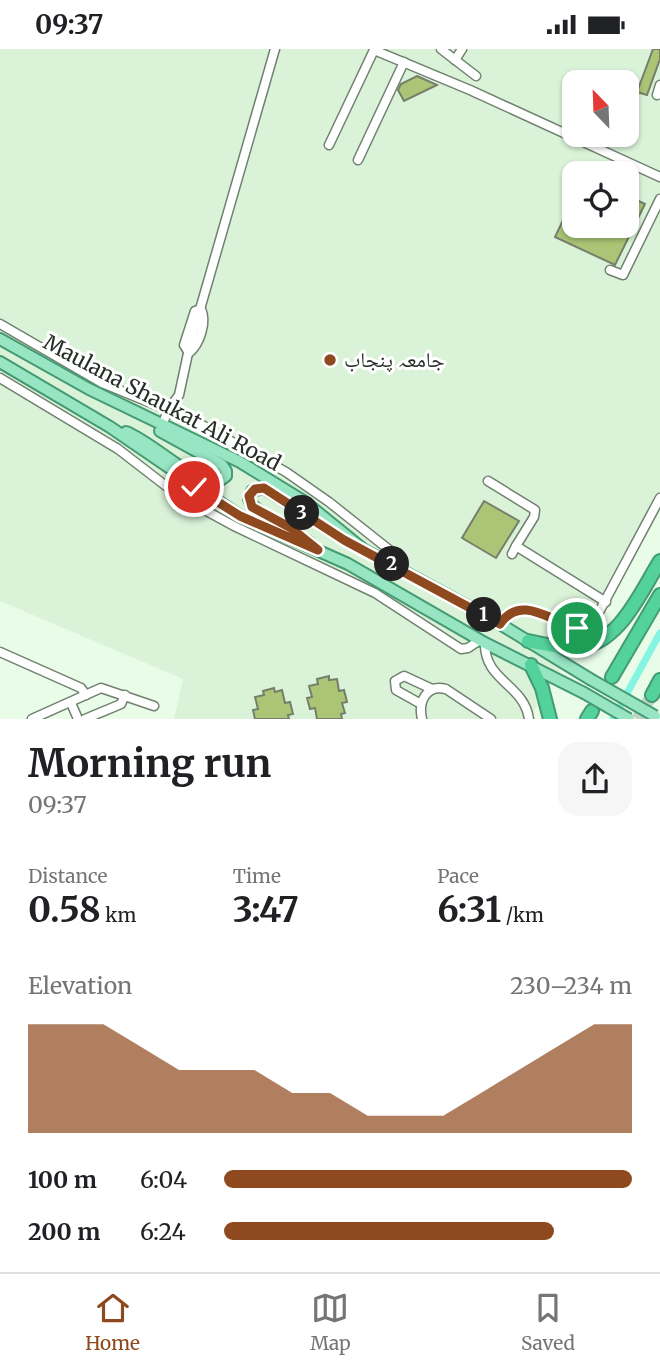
<!DOCTYPE html>
<html lang="en">
<head>
<meta charset="utf-8">
<style>
  :root { --surface:#fff; --page:#f6f6f6; --text:#202124; --muted:#757577; --line:#e0e0e0; --accent:#8e4a1e }
  body { margin:0; font-family:Merriweather,"Noto Naskh Arabic",serif; background:var(--page); color:var(--text); height:100vh; display:flex; flex-direction:column; font-size:26px; white-space:nowrap }
  * { box-sizing:border-box; margin:0 }
  p { font-size:23px; color:var(--muted) }
  .icon { flex:none; width:38px; height:38px; fill:none; stroke:currentColor; stroke-width:2; stroke-linecap:round; stroke-linejoin:round }
  .map { position:relative; height:670px; overflow:hidden }
  .sheet { display:flex; flex-direction:column; background:var(--surface); flex:1 }
  .sheet>* { flex:none }
  .needle { width:46px; rotate:337deg }
  .controls { position:absolute; left:562px; top:21px; display:grid; gap:14px }
  .controls a { display:grid; place-items:center; width:77px; height:77px; border-radius:14px; background:var(--surface); box-shadow:0 2px 5px #0004; font-size:35px }
  .pin { position:absolute; display:grid; place-items:center; width:60px; height:60px; color:#fff; margin:-30px; border:4px solid #fff; border-radius:50%; box-shadow:0 2px 7px #0007 }
  .km { position:absolute; width:35px; height:35px; margin:-18px; border-radius:50%; background:#222; color:#fff; font-size:19px; line-height:35px; text-align:center }
  .round { display:grid; place-items:center; flex:none; width:74px; height:74px; border-radius:21px; background:var(--page) }
  .headline { display:flex; align-items:center; justify-content:space-between; height:119px; padding:0 28px }
  h1 { font-size:38px; font-weight:700; line-height:52px }
  .metrics { display:grid; grid-template-columns:repeat(3,1fr); gap:10px; height:119px; padding:7px 28px }
  .metrics div { display:grid; align-content:center }
  .metrics b { font-size:35px; font-weight:700 }
  .metrics small { font-size:19px; font-weight:400 }
  .metrics p { font-size:19px }
  .chart { height:196px; padding:14px 28px }
  .chart p { display:flex; justify-content:space-between }
  .chart svg { width:100%; height:126px; margin-top:7px; fill:var(--accent); opacity:.7 }
  ul { padding:0 28px; list-style:none; font-size:23px }
  li { display:grid; grid-template-columns:112px 84px 1fr; align-items:center; height:52px }
  li i { height:18px; border-radius:9px; background:var(--accent) }
  .status { display:flex; justify-content:space-between; align-items:center; height:49px; padding:0 35px; background:var(--surface); direction:ltr }
  .status svg { height:19px; fill:currentColor }
  .menu { display:flex; justify-content:space-around; align-items:center; height:98px; border-top:2px solid var(--line); background:var(--surface); font-size:19px; color:var(--muted) }
  .menu a { display:grid; justify-items:center; gap:4px }
  .menu .current { color:var(--accent) }
  .map>svg:first-child { display:block }
</style>
</head>
<body>
<div class="status"><b>09:37</b><svg viewBox="0 0 49 12"><path d="M0 12V9h3v3zM5 12V6h3v6zM10 12V3h3v9zM15 12V0h3v12zM26 1h20v11H26zM47 4h2v5h-2z"/></svg></div>
<div class="map">
<svg width="660" height="670" viewBox="0 0 660 670">
  <rect width="100%" height="100%" fill="#e9fce8"/>
  <!-- built -->
  <path fill="#daf3d8" fill-rule="evenodd" d="M 0,0 L 660,0 L 660,445 L 589,576 L 529,670 L 174,670 L 183,630 L 0,552 ZM 574,33 L 626,33 L 626,86 L 574,86 ZM 574,124 L 626,124 L 626,177 L 574,177 Z"/>
  <g fill="none" stroke-linecap="round" stroke-linejoin="round">
    <!-- canal -->
    <polyline stroke="#83f5e0" stroke-width="7" points="613,670 660,584"/>
  </g>
  <!-- building -->
  <g fill="#a9c575" stroke="#777f6a" stroke-width="2">
    <polygon points="653,0 660,0 660,10 647,46 637,43"/>
    <polygon points="417,27 437,36 404,52 398,41 401,35"/>
    <polygon points="626,146 645,155 615,216 555,188 565,167 574,172 574,177 626,177"/>
    <polygon points="484,452 519,472 496,509 462,489"/>
    <polygon points="329,627 329,631 337,630 339,642 344,641 347,653 342,654 345,664 341,665 342,670 317,670 315,659 310,660 307,649 312,648 309,637 318,635 317,630"/>
    <polygon points="274,639 275,643 282,641 285,654 290,653 293,665 288,666 289,670 255,670 253,661 258,660 255,648 264,646 263,642"/>
  </g>
  <g fill="none" stroke-linecap="round" stroke-linejoin="round">
    <!-- highway-tunnel -->
    <polyline stroke="#c2d3c2" stroke-width="12" stroke-dasharray="12 6" stroke-linecap="butt" points="637,670 652,646"/>
    <!-- minor casing -->
    <g stroke="#70816f" stroke-width="11">
      <g id="minor">
        <polyline points="441,0 476,27"/>
        <polyline points="455,11 462,0"/>
        <polyline points="657,46 660,36"/>
        <polyline points="329,96 374,1 470,41 660,128"/>
        <polyline points="358,111 404,13"/>
        <polyline points="610,221 623,226 660,150"/>
        <path d="M 201,260 C 207,273 200,295 189,304 L 184,296 L 195,262 Z"/>
        <polyline points="0,275 102,334 195,372 286,423 329,453 392,503 402,520"/>
        <polyline points="0,329 118,400 179,447 234,477 375,544 461,600 468,599 480,591"/>
        <polyline points="162,377 168,361 179,346 190,295 275,0"/>
        <polyline points="488,432 535,461 534,468 516,497"/>
        <polyline points="512,505 516,497 606,553"/>
        <path d="M 500,575 C 527,536 561,590 591,578 L 660,449"/>
        <path d="M 485,594 C 484,632 524,635 529,670"/>
        <polyline points="0,603 81,639 86,646"/>
        <polyline points="71,654 78,670"/>
        <polyline points="421,655 396,641 395,632 404,627 432,640"/>
        <polyline points="32,670 101,639 154,657"/>
        <polyline points="85,670 121,655 125,646"/>
        <path d="M 422,670 C 418,653 426,635 446,640 L 491,670"/>
      </g>
    </g>
    <!-- major casing -->
    <g stroke="#449a73" stroke-width="14">
      <g id="major">
        <polyline points="0,290 89,340 240,413 305,453 364,501 500,575 590,630"/>
        <polyline points="0,313 110,378 240,467 348,515 485,594 584,644"/>
        <path d="M 126,383 C 152,393 192,433 216,434 L 226,427 L 226,422 L 222,416 L 160,382"/>
        <path d="M 311,495 C 296,481 253,465 249,450 L 252,442 L 264,439 L 337,486"/>
      </g>
    </g>
    <!-- highway casing -->
    <g stroke="#449a73" stroke-width="16">
      <g id="highway">
        <path d="M 528,592 C 544,595 560,600 576,599 C 619,596 640,544 660,512"/>
        <polyline points="531,616 542,639 550,670"/>
        <polyline points="612,628 660,546"/>
        <polyline points="652,646 660,631"/>
        <polyline points="587,670 592,662"/>
      </g>
    </g>
    <!-- minor -->
    <use href="#minor" stroke="#fff" stroke-width="8"/>
    <!-- major -->
    <use href="#major" stroke="#98e5c3" stroke-width="10"/>
    <!-- highway -->
    <use href="#highway" stroke="#53d39b" stroke-width="12"/>
    <!-- major-bridge casing -->
    <g stroke="#449a73" stroke-width="14" stroke-linecap="butt">
      <g id="major-bridge">
        <polyline points="590,630 655,667"/>
        <polyline points="584,644 629,670"/>
      </g>
    </g>
    <!-- major-bridge -->
    <use href="#major-bridge" stroke="#98e5c3" stroke-width="10"/>
  </g>
  <g fill="none" stroke-linecap="round" stroke-linejoin="round">
    <!-- route casing -->
    <g stroke="#fff" stroke-width="14">
      <path id="route" d="M 194,438 L 240,467 L 318,501 L 291,479 L 252,458 L 249,447 L 255,440 L 264,439 L 344,491 L 500,575 C 521,544 552,573 577,579"/>
    </g>
    <!-- route -->
    <use href="#route" stroke="#8e4a1e" stroke-width="9"/>
  </g>
  <!-- markers -->
  <circle fill="#8e4a1e" stroke="#fff" stroke-width="2.5" cx="330" cy="311" r="7"/>
  <g text-anchor="middle" stroke-width="6" stroke-linejoin="round" paint-order="stroke">
    <!-- poi labels -->
    <g font-size="21" fill="#282f28" stroke="#fff" text-anchor="start">
      <text x="344" y="318">جامعہ پنجاب</text>
    </g>
    <!-- street labels -->
    <g font-size="21" fill="#282f28" stroke="#fff">
      <text transform="translate(162 354) rotate(28)" y="7">Maulana Shaukat Ali Road</text>
    </g>
  </g>
</svg>
<div class="controls">
<a><svg class="needle" viewBox="-14 -14 28 28"><path d="M0-13l5 13h-10z" fill="#e53935"/><path d="M0 13l5-13h-10z" fill="#757577"/></svg></a>
<a><svg class="icon" aria-label="locate" viewBox="0 0 24 24"><circle cx="12" cy="12" r="6"/><path d="M12 2v4M12 18v4M2 12h4M18 12h4"/></svg></a>
</div>
<div class="pin" style="left:577px;top:579px;background:#1e9e55"><svg class="icon" aria-label="arrive" viewBox="0 0 24 24"><path d="M6 21V4h12l-3 4 3 4H6"/></svg></div>
<div class="pin" style="left:194px;top:438px;background:#d93025"><svg class="icon" aria-label="check" viewBox="0 0 24 24"><path d="M5 12l5 5 9-10"/></svg></div>
<b class="km" style="left:484px;top:566px">1</b>
<b class="km" style="left:392px;top:515px">2</b>
<b class="km" style="left:302px;top:464px">3</b>
</div>
<section class="sheet">
<div class="headline"><div><h1>Morning run</h1><p>09:37</p></div><a class="round"><svg class="icon" aria-label="share" viewBox="0 0 24 24"><path d="M12 15V3M7 8l5-5 5 5M5 13v7h14v-7"/></svg></a></div>
<div class="metrics">
<div><p>Distance</p><b>0.58<small> km</small></b></div>
<div><p>Time</p><b>3:47</b></div>
<div><p>Pace</p><b>6:31<small> /km</small></b></div>
</div>
<div class="chart"><p><span>Elevation</span>230–234 m</p>
<svg viewBox="0 0 160 44" preserveAspectRatio="none"><path d="M0 44V6L10 6L20 6L30 14L40 22L50 22L60 22L70 30L80 30L90 38L100 38L110 38L120 30L130 22L140 14L150 6L160 6V44z"/></svg>
</div>
<ul>
<li><b>100 m</b>6:04<i style="width:100%"></i></li>
<li><b>200 m</b>6:24<i style="width:81%"></i></li>
</ul>
</section>
<nav class="menu">
<a class="current"><svg class="icon" aria-label="home" viewBox="0 0 24 24"><path d="M3 11l9-7 9 7M6 9v11h12V9"/></svg>Home</a>
<a><svg class="icon" aria-label="map" viewBox="0 0 24 24"><path d="M3 6l6-2 6 2 6-2v14l-6 2-6-2-6 2zM9 4v14M15 6v14"/></svg>Map</a>
<a><svg class="icon" aria-label="saved" viewBox="0 0 24 24"><path d="M7 4h10v16l-5-4-5 4z"/></svg>Saved</a>
</nav>
</body>
</html>
